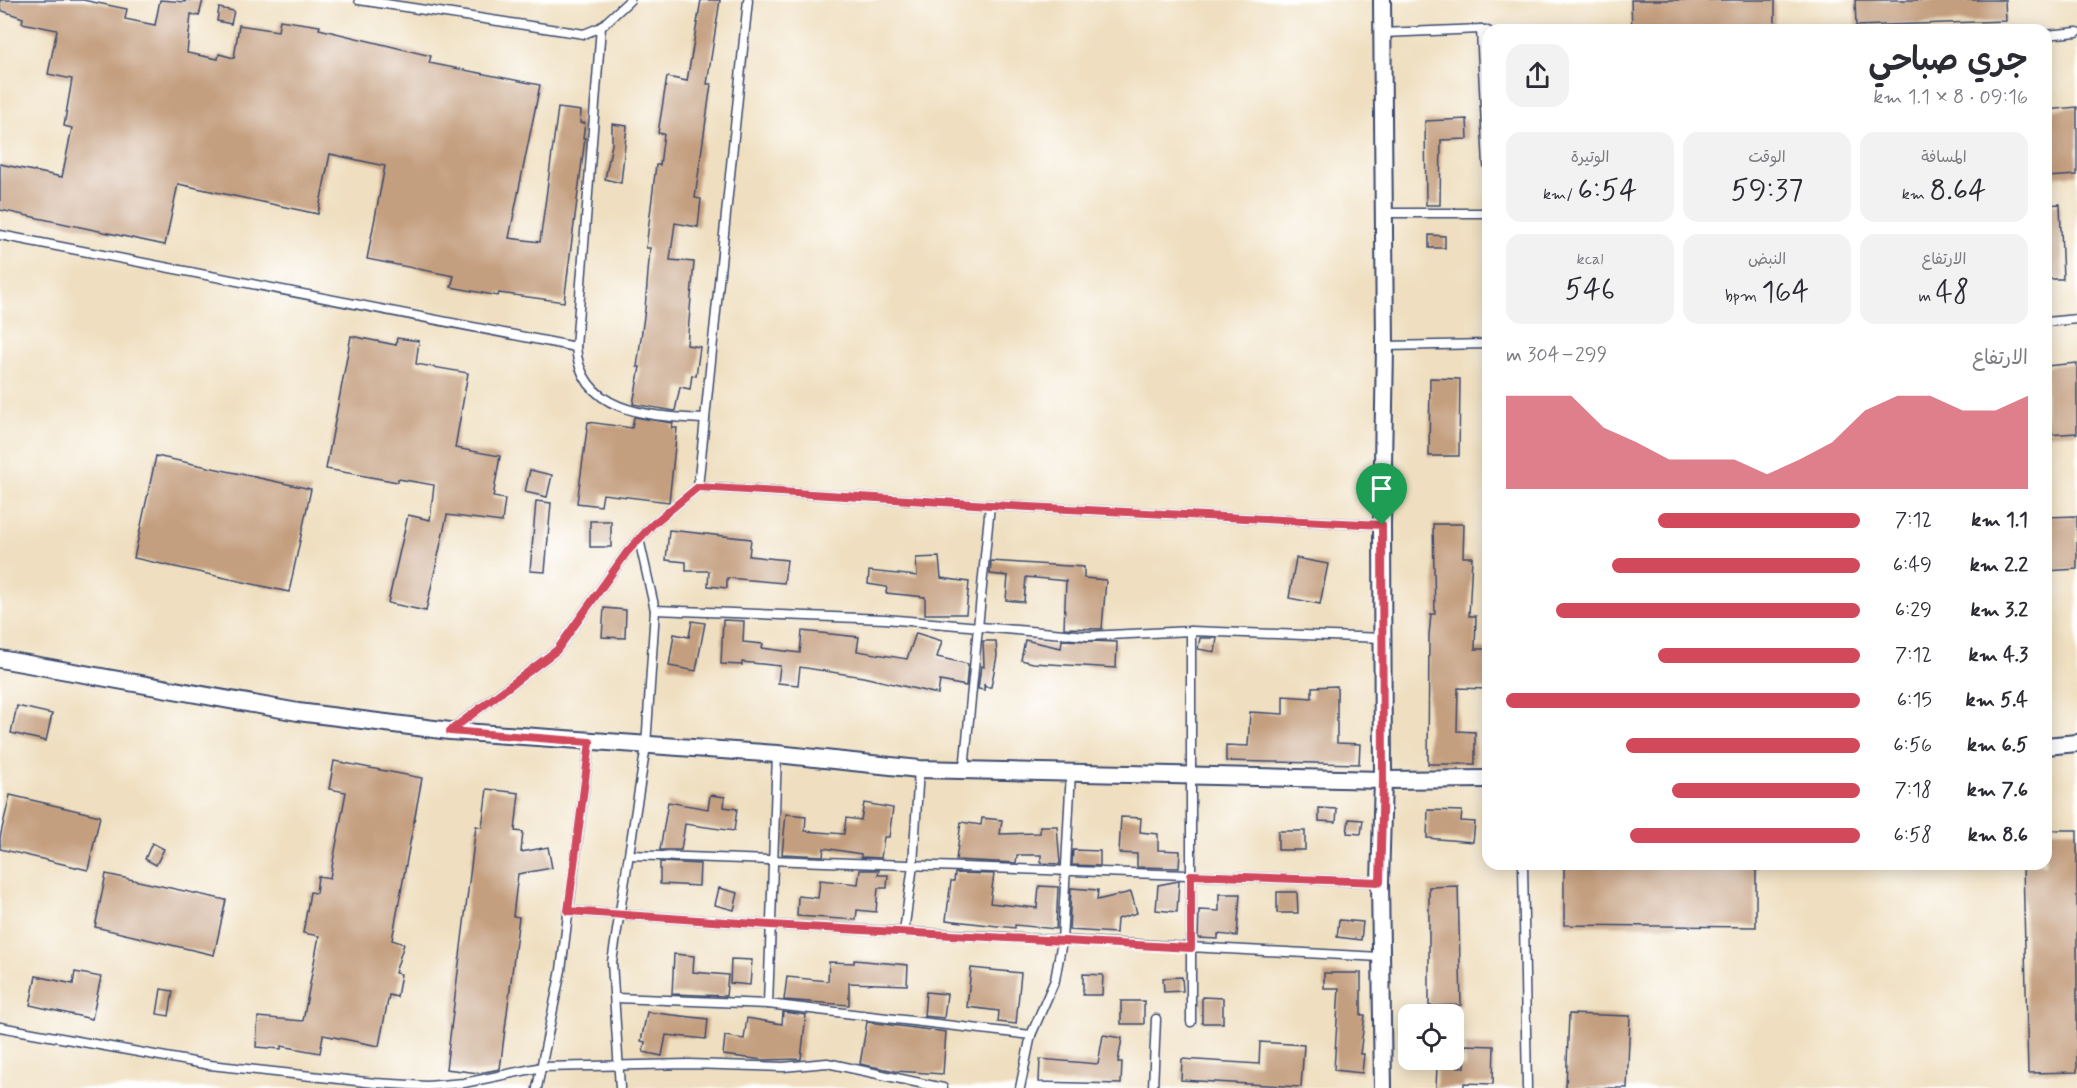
<!DOCTYPE html>
<html lang="ar">
<head>
<meta charset="utf-8">
<style>
  :root { --surface:#fff; --page:#f2f2f3; --text:#2b2b33; --muted:#7c7c81; --accent:#d1495b }
  body { margin:0; font-family:Mynerve,"Playpen Sans Arabic",sans-serif; background:var(--page); color:var(--text); direction:rtl; height:100vh; display:flex; flex-direction:column; font-size:22px; white-space:nowrap }
  * { box-sizing:border-box; margin:0 }
  p { font-size:20px; color:var(--muted) }
  .icon { flex:none; width:33px; height:33px; fill:none; stroke:currentColor; stroke-width:2; stroke-linecap:round; stroke-linejoin:round }
  .map { position:relative; flex:1; overflow:hidden; direction:ltr }
  .sheet { position:absolute; left:1482px; top:24px; width:570px; height:846px; display:flex; flex-direction:column; background:var(--surface); border-radius:18px; box-shadow:0 3px 15px #0003; direction:rtl }
  .sheet>* { flex:none }
  .controls { position:absolute; left:1398px; top:1004px; display:grid; gap:12px }
  .controls a { display:grid; place-items:center; width:66px; height:66px; border-radius:12px; background:var(--surface); box-shadow:0 3px 15px #0003; font-size:30px }
  .pin { position:absolute; display:grid; place-items:center; width:51px; height:51px; color:#fff; margin:-62px -26px; border-radius:50% 50% 50% 0; rotate:-45deg; box-shadow:0 0 6px #0007 }
  .pin .icon { rotate:45deg }
  .round { display:grid; place-items:center; flex:none; width:63px; height:63px; border-radius:18px; background:var(--page) }
  .overview { display:flex; align-items:center; justify-content:space-between; height:102px; padding:0 24px }
  h1 { font-size:33px; font-weight:600; line-height:45px }
  .stats { display:grid; grid-template-columns:repeat(3,1fr); gap:9px; height:102px; padding:6px 24px }
  .stats div { display:grid; align-content:center; border-radius:15px; background:var(--page); text-align:center }
  .stats b { font-size:30px; font-weight:600 }
  .stats small { font-size:16px; font-weight:400 }
  .stats p { font-size:16px }
  .chart { height:168px; padding:12px 24px }
  .chart p { display:flex; justify-content:space-between }
  .chart svg { width:100%; height:108px; margin-top:6px; fill:var(--accent); opacity:.7 }
  ul { padding:0 24px; list-style:none; font-size:20px }
  li { display:grid; grid-template-columns:96px 72px 1fr; align-items:center; height:45px }
  li i { height:15px; border-radius:8px; background:var(--accent) }
  .map>svg:first-child { display:block }
</style>
</head>
<body>
<div class="map">
<svg width="2077" height="1088" viewBox="0 0 2077 1088">
  <rect width="100%" height="100%" fill="#fff"/>
  <filter id="ink" filterUnits="userSpaceOnUse"><feTurbulence type="fractalNoise" baseFrequency=".0167" numOctaves="2"/><feDisplacementMap in="SourceGraphic" scale="12" xChannelSelector="R" yChannelSelector="G"/><feConvolveMatrix kernelMatrix="1 2 1 2 8 2 1 2 1" color-interpolation-filters="sRGB"/></filter>
  <filter id="wash" filterUnits="userSpaceOnUse"><feTurbulence type="fractalNoise" baseFrequency=".008" numOctaves="4" result="noise"/><feDisplacementMap in="SourceGraphic" scale="24" xChannelSelector="R" yChannelSelector="G"/><feGaussianBlur stdDeviation="1.35" result="paint"/><feColorMatrix in="noise" values="0 0 0 0 0 0 0 0 0 0 0 0 0 0 0 0 0 1.4 0 .05"/><feComposite in="paint" operator="in"/></filter>
  <g filter="url(#wash)">
    <rect width="100%" height="100%" fill="#efdfc0"/>
    <g id="blocks">
      <!-- building -->
      <g fill="#c49f7f">
        <polygon points="0,0 83,0 127,9 125,19 155,25 160,0 185,2 185,0 203,0 199,16 191,14 187,53 218,59 219,54 234,58 239,25 278,31 280,20 320,26 319,29 431,56 429,63 540,85 509,238 540,242 558,108 581,111 580,123 585,123 583,138 585,138 564,302 499,293 498,296 451,287 454,276 367,259 385,166 330,154 318,214 178,184 165,245 0,210 0,164 62,177 72,128 64,126 72,79 48,74 57,30 22,23 23,18 0,10"/>
        <polygon points="701,0 720,0 707,84 711,84 695,198 701,199 698,227 675,223 670,260 694,262 687,345 700,347 696,376 692,375 690,389 680,387 675,411 633,404 640,367 637,367 645,309 650,248 646,248 656,165 660,165 664,134 658,133 667,77 687,81"/>
        <polygon points="1631,0 1775,0 1775,30 1632,30"/>
        <polygon points="1855,0 2005,0 2006,21 1856,26"/>
        <polygon points="219,8 234,11 231,24 217,21"/>
        <polygon points="2077,107 2077,175 2046,177 2046,110"/>
        <polygon points="1467,119 1468,139 1441,140 1440,205 1426,205 1425,121"/>
        <polygon points="612,124 627,126 621,183 605,179 612,144"/>
        <polygon points="2060,204 2063,279 2046,279 2046,205"/>
        <polygon points="1429,235 1445,236 1445,248 1429,248"/>
        <polygon points="351,336 396,345 397,338 419,341 416,364 468,373 455,448 500,456 493,497 505,499 502,522 447,515 426,611 388,603 408,515 430,520 434,485 398,479 398,482 326,469"/>
        <polygon points="2077,363 2077,433 2046,435 2046,366"/>
        <polygon points="1430,378 1460,379 1459,456 1429,456"/>
        <polygon points="634,417 673,423 672,428 677,428 669,502 603,494 601,506 577,503 588,422 632,428"/>
        <polygon points="156,456 311,489 289,592 134,558"/>
        <polygon points="530,470 552,475 547,497 525,492"/>
        <polygon points="536,501 551,503 545,572 530,571"/>
        <polygon points="2077,516 2077,569 2046,571 2046,517"/>
        <rect x="590" y="521" width="21" height="26"/>
        <polygon points="1433,524 1464,524 1463,557 1472,557 1469,616 1476,616 1475,649 1487,649 1487,689 1458,688 1457,731 1475,732 1475,764 1428,764 1429,635 1431,614 1435,614"/>
        <polygon points="669,530 751,539 749,556 787,560 784,583 727,578 727,588 708,586 709,571 686,571 686,562 666,560"/>
        <polygon points="939,557 941,578 969,582 966,614 925,614 925,597 886,593 887,587 868,584 869,571 917,576 916,558"/>
        <polygon points="1296,558 1328,564 1320,604 1289,598"/>
        <polygon points="991,561 1084,567 1084,578 1106,580 1102,629 1064,628 1066,581 1026,577 1024,602 1006,600 1008,576 990,574"/>
        <polygon points="604,608 626,610 625,638 602,637"/>
        <polygon points="723,620 744,621 743,642 763,644 762,648 800,653 802,631 859,637 857,651 907,659 916,633 942,641 937,657 968,664 966,686 940,681 938,694 863,677 800,667 798,685 778,683 780,666 742,662 742,665 721,664"/>
        <polygon points="692,621 705,623 696,671 669,666 674,634 689,637"/>
        <polygon points="1200,638 1217,638 1215,652 1198,649"/>
        <polygon points="1025,640 1061,648 1062,640 1117,642 1116,668 1033,663 1021,660"/>
        <polygon points="983,641 996,641 997,656 991,687 985,687 984,684 984,690 978,689 981,666 984,667"/>
        <polygon points="1337,686 1337,743 1360,744 1359,764 1226,761 1226,745 1248,746 1250,712 1283,714 1283,696 1312,698 1312,687"/>
        <polygon points="17,706 52,714 46,741 11,733"/>
        <polygon points="334,761 422,778 392,940 404,944 395,973 401,974 397,997 389,995 379,1046 323,1035 320,1053 281,1046 281,1049 256,1047 258,1017 303,1021 319,936 303,933 310,892 316,893 318,876 330,878 346,792 329,789"/>
        <polygon points="487,789 519,793 515,831 523,832 521,852 548,847 552,868 518,874 513,916 519,917 500,1069 479,1073 446,1069 476,826 482,827"/>
        <polygon points="10,795 100,816 88,870 0,849 0,837"/>
        <polygon points="710,795 725,797 724,807 737,809 734,831 685,824 681,850 660,850 668,802 708,809"/>
        <polygon points="864,803 893,808 889,837 884,837 881,858 861,857 861,854 824,848 823,856 782,854 786,814 806,816 805,831 844,834 846,818 861,820"/>
        <polygon points="1319,808 1337,809 1336,822 1319,821"/>
        <polygon points="1428,810 1462,811 1461,821 1475,822 1473,842 1427,838"/>
        <polygon points="1121,817 1141,818 1140,832 1158,834 1158,850 1180,851 1179,868 1137,867 1137,854 1119,853"/>
        <polygon points="982,818 1002,820 1000,834 1040,833 1040,826 1057,826 1060,864 1041,863 1041,855 1017,855 1016,863 956,860 961,822 981,825"/>
        <polygon points="1349,819 1363,820 1361,834 1347,833"/>
        <polygon points="2046,830 2077,830 2077,1072 2028,1073 2023,864 2046,864"/>
        <rect x="1278" y="831" width="27" height="19"/>
        <polygon points="152,843 164,849 156,865 145,859"/>
        <polygon points="1073,850 1100,851 1100,866 1072,865"/>
        <polygon points="660,862 700,864 699,886 660,884"/>
        <polygon points="1564,864 1756,864 1756,927 1564,925"/>
        <polygon points="860,870 879,870 878,875 888,875 887,888 878,888 876,912 857,910 856,920 797,916 798,896 818,898 820,880 858,884"/>
        <polygon points="955,873 994,874 990,903 1037,908 1039,886 1058,887 1056,929 1015,925 1015,928 946,920 951,881 954,881"/>
        <polygon points="106,874 226,900 214,955 95,927"/>
        <polygon points="1179,881 1177,912 1156,910 1158,885"/>
        <polygon points="1458,886 1461,1005 1429,1006 1429,887"/>
        <polygon points="719,888 738,893 734,910 715,905"/>
        <polygon points="1071,888 1098,890 1097,900 1131,892 1137,913 1117,919 1116,933 1069,930"/>
        <polygon points="1277,892 1297,892 1298,913 1277,913"/>
        <polygon points="1219,894 1240,894 1237,936 1218,934 1218,939 1198,938 1199,910 1219,911"/>
        <polygon points="1339,920 1363,922 1361,940 1337,937"/>
        <polygon points="674,954 694,956 693,972 728,975 726,996 672,994"/>
        <polygon points="731,959 752,960 750,985 730,983"/>
        <polygon points="854,960 908,965 907,985 849,983 849,1005 784,1000 787,977 828,981 829,962 854,963"/>
        <polygon points="971,968 1021,973 1016,1024 998,1022 999,1011 967,1007"/>
        <polygon points="75,972 101,977 92,1019 30,1005 36,976 73,984"/>
        <polygon points="1324,973 1361,973 1361,1015 1365,1015 1360,1054 1364,1054 1362,1073 1334,1070 1339,988 1324,988"/>
        <polygon points="1083,974 1103,975 1102,995 1083,995"/>
        <polygon points="1182,977 1183,991 1164,992 1163,978"/>
        <polygon points="161,989 173,991 169,1016 157,1014"/>
        <polygon points="926,992 947,994 944,1018 924,1016"/>
        <polygon points="1202,997 1223,998 1223,1023 1202,1023"/>
        <rect x="1121" y="1001" width="23" height="23"/>
        <polygon points="647,1012 708,1019 706,1039 666,1035 662,1056 643,1052 645,1042 641,1041"/>
        <polygon points="783,1012 806,1015 801,1059 764,1060 723,1055 725,1036 744,1039 747,1018 782,1024"/>
        <polygon points="1569,1014 1630,1016 1627,1088 1566,1088"/>
        <polygon points="867,1022 946,1032 943,1074 895,1071 860,1064"/>
        <polygon points="1103,1035 1122,1038 1118,1062 1122,1062 1121,1084 1039,1082 1040,1059 1098,1064"/>
        <polygon points="1260,1042 1304,1045 1301,1087 1181,1080 1182,1059 1259,1064"/>
        <polygon points="1465,1045 1494,1046 1493,1084 1464,1083 1464,1088 1436,1088 1437,1066 1465,1067"/>
      </g>
    </g>
  </g>
  <g filter="url(#ink)">
    <use href="#blocks" fill-opacity="0" stroke="#3b496d" stroke-width="1.5"/>
    <g fill="none" stroke-linecap="round" stroke-linejoin="round">
      <!-- service casing -->
      <g stroke="#3b496d" stroke-width="11">
        <g id="service">
          <polyline points="359,0 584,34 601,27 630,0"/>
          <path d="M 601,27 L 576,347 C 581,415 652,416 705,419"/>
          <polyline points="1481,29 1488,165"/>
          <polyline points="1382,33 1481,29 1488,31"/>
          <polyline points="2046,35 2077,32"/>
          <polyline points="1384,213 1488,213"/>
          <polyline points="0,235 576,347"/>
          <polyline points="2046,322 2077,319"/>
          <polyline points="1385,346 1488,344"/>
          <polyline points="698,487 748,0"/>
          <polyline points="655,610 885,619 1088,636 1191,631 1384,638"/>
          <polyline points="451,730 557,650 627,552 652,525 698,487 990,505 1382,525"/>
          <polyline points="964,770 990,505"/>
          <polyline points="630,855 1380,882"/>
          <polyline points="1523,864 1527,1088"/>
          <polyline points="568,911 770,925 1380,957"/>
          <polyline points="904,932 913,865 919,769"/>
          <polyline points="616,998 768,1004 1031,1035"/>
          <polyline points="768,1004 777,754"/>
          <polyline points="1191,1022 1191,631"/>
          <polyline points="0,1027 210,1065 375,1083 427,1086 464,1083 542,1067 689,1064 783,1067 827,1063 943,1088"/>
          <polyline points="537,1088 561,970 590,742"/>
          <polyline points="620,1088 612,962 646,746 655,610 639,539"/>
          <polyline points="1020,1088 1031,1035 1055,980 1062,941 1071,771"/>
          <polyline points="1153,1088 1156,1019"/>
        </g>
      </g>
      <!-- minor casing -->
      <g stroke="#3b496d" stroke-width="20">
        <g id="minor">
          <polyline points="1382,0 1385,346 1382,525 1383,780 1380,882 1383,1088"/>
          <polyline points="0,659 298,712 450,731 777,754 919,769 1383,780 1488,779"/>
          <polyline points="2046,746 2077,743"/>
        </g>
      </g>
      <!-- service -->
      <use href="#service" stroke="#fff" stroke-width="8"/>
      <!-- minor -->
      <use href="#minor" stroke="#fff" stroke-width="16"/>
    </g>
  </g>
  <g fill="none" stroke-linecap="round" stroke-linejoin="round" filter="url(#ink)">
    <!-- route casing -->
    <g stroke="#fff" stroke-width="12">
      <polygon id="route" points="698,487 990,505 1382,525 1383,780 1380,882 1191,875 1191,948 770,925 568,911 590,742 450,731 557,650 627,552 652,525"/>
    </g>
    <!-- route -->
    <use href="#route" stroke="#d1495b" stroke-width="8"/>
  </g>
</svg>
<div class="controls">
<a><svg class="icon" aria-label="locate" viewBox="0 0 24 24"><circle cx="12" cy="12" r="6"/><path d="M12 2v4M12 18v4M2 12h4M18 12h4"/></svg></a>
</div>
<div class="pin" style="left:1382px;top:525px;background:#1e9e55"><svg class="icon" aria-label="arrive" viewBox="0 0 24 24"><path d="M6 21V4h12l-3 4 3 4H6"/></svg></div>
<section class="sheet">
<div class="overview"><div><h1>جري صباحي</h1><p>09:16 · 8 × 1.1 km</p></div><a class="round"><svg class="icon" aria-label="share" viewBox="0 0 24 24"><path d="M12 15V3M7 8l5-5 5 5M5 13v7h14v-7"/></svg></a></div>
<div class="stats">
<div><p>المسافة</p><b>8.64<small> km</small></b></div>
<div><p>الوقت</p><b>59:37</b></div>
<div><p>الوتيرة</p><b>6:54<small> /km</small></b></div>
</div>
<div class="stats">
<div><p>الارتفاع</p><b>48<small> m</small></b></div>
<div><p>النبض</p><b>164<small> bpm</small></b></div>
<div><p>kcal</p><b>546</b></div>
</div>
<div class="chart"><p><span>الارتفاع</span>299–304 m</p>
<svg viewBox="0 0 160 44" preserveAspectRatio="none"><path d="M0 44V6L10 6L20 6L30 19L40 25L50 32L60 32L70 32L80 38L90 32L100 25L110 12L120 6L130 6L140 12L150 12L160 6V44z"/></svg>
</div>
<ul>
<li><b>1.1 km</b>7:12<i style="width:57%"></i></li>
<li><b>2.2 km</b>6:49<i style="width:70%"></i></li>
<li><b>3.2 km</b>6:29<i style="width:86%"></i></li>
<li><b>4.3 km</b>7:12<i style="width:57%"></i></li>
<li><b>5.4 km</b>6:15<i style="width:100%"></i></li>
<li><b>6.5 km</b>6:56<i style="width:66%"></i></li>
<li><b>7.6 km</b>7:18<i style="width:53%"></i></li>
<li><b>8.6 km</b>6:58<i style="width:65%"></i></li>
</ul>
</section>
</div>
</body>
</html>
